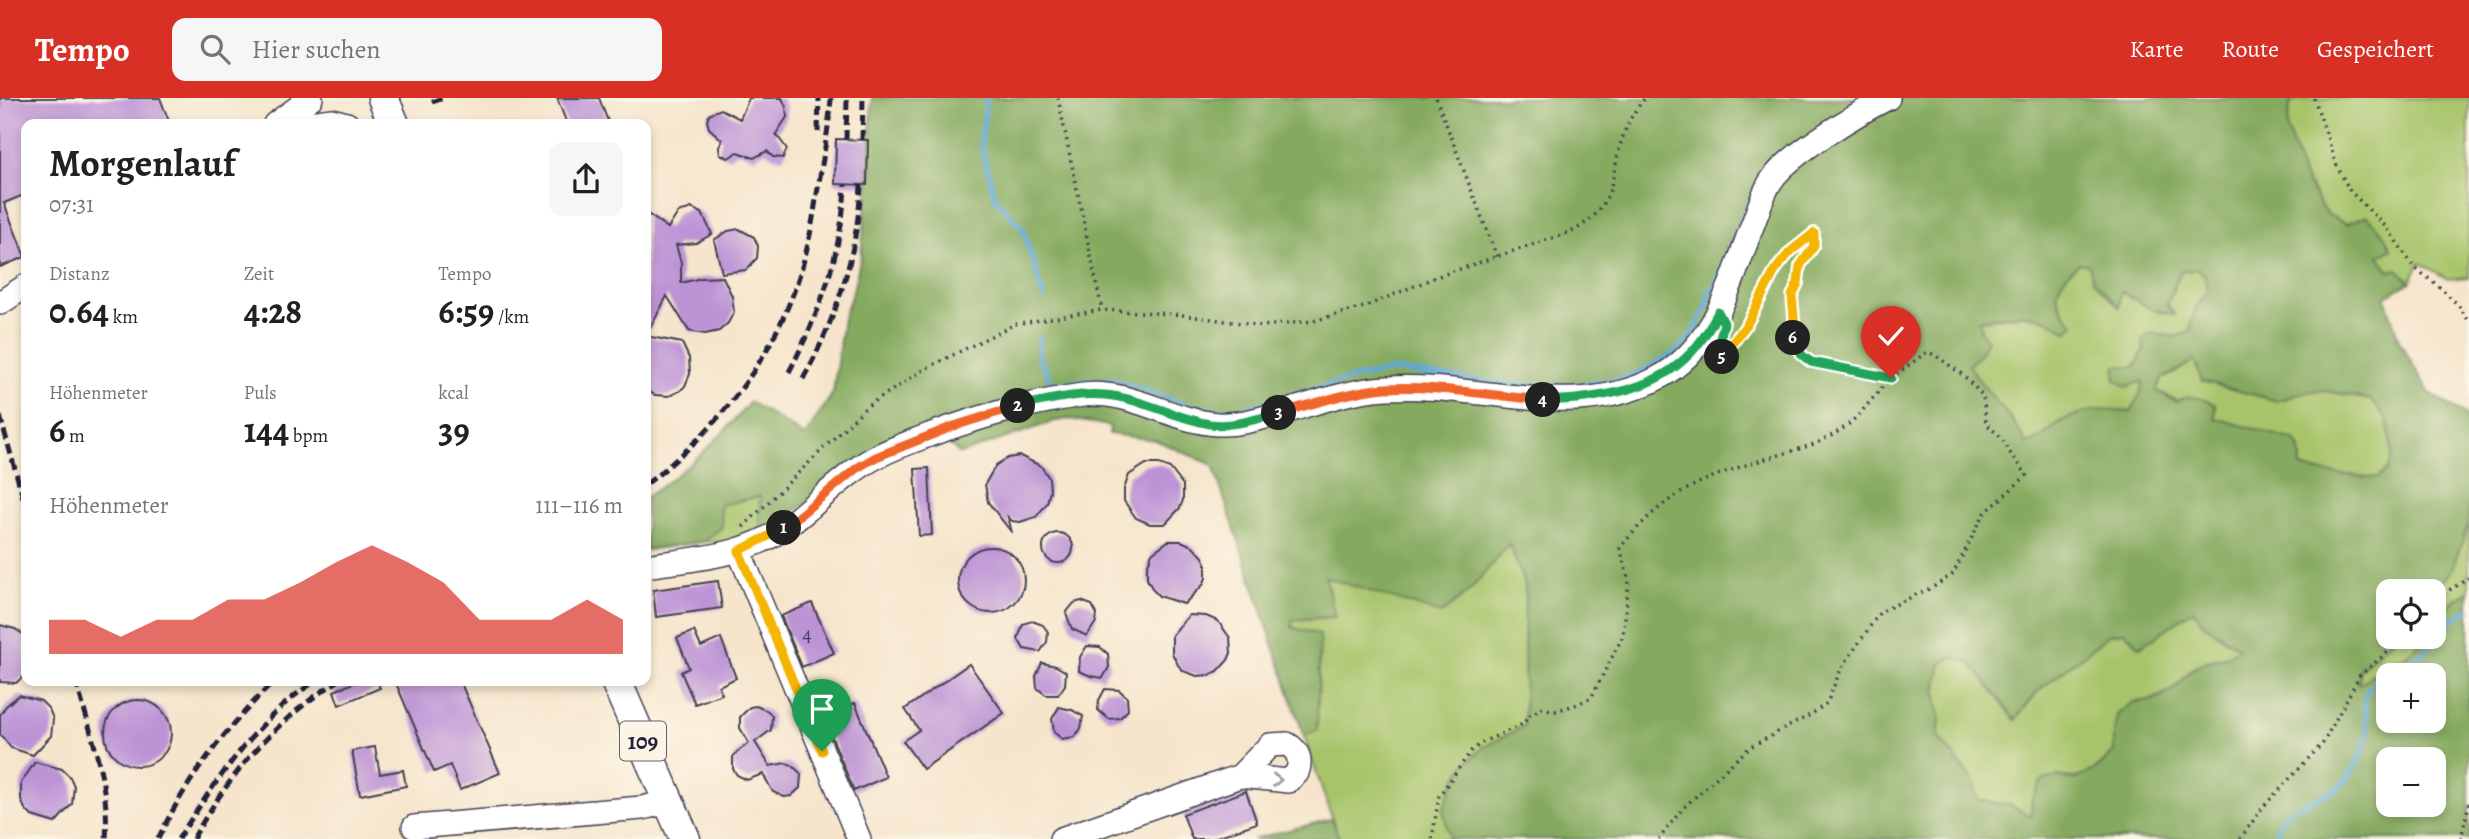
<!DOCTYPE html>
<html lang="de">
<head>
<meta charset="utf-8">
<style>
  :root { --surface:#fff; --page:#f6f6f6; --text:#202124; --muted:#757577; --accent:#d93025 }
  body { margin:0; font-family:Alegreya,serif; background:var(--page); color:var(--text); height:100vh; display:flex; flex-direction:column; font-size:26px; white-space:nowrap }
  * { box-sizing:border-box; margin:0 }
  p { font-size:23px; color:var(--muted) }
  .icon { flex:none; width:38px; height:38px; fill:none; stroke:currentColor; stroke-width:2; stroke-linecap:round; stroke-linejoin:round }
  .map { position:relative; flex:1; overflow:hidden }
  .panel { position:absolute; left:21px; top:21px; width:630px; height:567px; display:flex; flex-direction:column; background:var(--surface); border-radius:14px; box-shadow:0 4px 10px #0003 }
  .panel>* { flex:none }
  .buttons { position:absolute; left:2376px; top:481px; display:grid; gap:14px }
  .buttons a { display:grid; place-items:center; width:70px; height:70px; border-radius:14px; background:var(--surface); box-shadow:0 4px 10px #0003; font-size:35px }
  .pin { position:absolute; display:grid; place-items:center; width:60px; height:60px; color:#fff; margin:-72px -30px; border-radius:50% 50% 50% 0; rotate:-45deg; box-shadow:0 0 7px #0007 }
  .pin .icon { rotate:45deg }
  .km { position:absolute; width:35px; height:35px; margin:-18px; border-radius:50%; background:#222; color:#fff; font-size:19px; line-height:35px; text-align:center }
  .round { display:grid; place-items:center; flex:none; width:74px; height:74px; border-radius:14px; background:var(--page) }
  .head { display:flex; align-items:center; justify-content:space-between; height:119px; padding:0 28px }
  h1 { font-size:38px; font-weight:600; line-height:52px }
  .stats { display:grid; grid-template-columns:repeat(3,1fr); gap:10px; height:119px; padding:7px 28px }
  .stats div { display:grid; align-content:center }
  .stats b { font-size:35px; font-weight:600 }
  .stats small { font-size:19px; font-weight:400 }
  .stats p { font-size:19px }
  .chart { height:196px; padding:14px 28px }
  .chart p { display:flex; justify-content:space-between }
  .chart svg { width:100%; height:126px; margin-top:7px; fill:var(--accent); opacity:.7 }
  header { display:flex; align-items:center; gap:42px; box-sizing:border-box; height:98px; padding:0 35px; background:var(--accent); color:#fff }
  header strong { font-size:33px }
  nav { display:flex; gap:38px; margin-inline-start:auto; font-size:24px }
  .search { width:490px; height:63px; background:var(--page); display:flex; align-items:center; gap:18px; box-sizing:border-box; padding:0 24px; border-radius:14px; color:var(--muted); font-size:26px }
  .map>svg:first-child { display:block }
</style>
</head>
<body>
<header>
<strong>Tempo</strong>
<div class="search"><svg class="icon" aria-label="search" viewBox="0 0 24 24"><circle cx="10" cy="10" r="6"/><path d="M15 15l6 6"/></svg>Hier suchen</div>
<nav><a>Karte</a><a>Route</a><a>Gespeichert</a></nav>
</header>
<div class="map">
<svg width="2469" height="741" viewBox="0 0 2469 741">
  <rect width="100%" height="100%" fill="#fcf5e5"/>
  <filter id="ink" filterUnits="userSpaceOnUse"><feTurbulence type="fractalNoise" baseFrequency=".0143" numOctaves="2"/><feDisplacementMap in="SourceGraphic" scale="14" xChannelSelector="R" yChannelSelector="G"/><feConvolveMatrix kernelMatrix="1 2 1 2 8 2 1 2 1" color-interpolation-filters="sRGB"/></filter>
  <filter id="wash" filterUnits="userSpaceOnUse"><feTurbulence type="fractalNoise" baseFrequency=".00686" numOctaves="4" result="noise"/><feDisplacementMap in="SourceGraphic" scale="28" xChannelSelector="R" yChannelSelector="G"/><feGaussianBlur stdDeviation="1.57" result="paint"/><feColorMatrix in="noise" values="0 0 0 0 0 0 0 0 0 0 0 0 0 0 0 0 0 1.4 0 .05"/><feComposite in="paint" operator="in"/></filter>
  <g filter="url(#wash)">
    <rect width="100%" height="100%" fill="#f6e5cc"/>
    <!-- green -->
    <g fill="#a7c46b" stroke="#647353" stroke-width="2">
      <polygon points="2327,0 2469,0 2469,179 2448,181 2420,165 2410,184 2398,171 2390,173 2378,158 2392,152 2325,115 2302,76 2287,30 2291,3"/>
      <path d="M 2079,164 L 2089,167 C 2094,186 2104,195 2119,208 L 2121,193 L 2131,200 L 2174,216 L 2167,206 L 2180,174 L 2197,171 L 2205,177 L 2208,193 L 2195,211 L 2190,233 L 2176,239 L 2150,235 L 2144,253 L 2134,270 L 2143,282 L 2140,296 L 2131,314 C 2106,310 2087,311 2064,322 C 2050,329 2042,343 2026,347 C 2013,316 1985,296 1969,267 L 1979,257 L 1979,222 L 2029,216 L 2050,222 L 2067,234 L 2073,226 C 2049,198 2054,187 2079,164 Z"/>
      <polygon points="2194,262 2202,283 2277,303 2305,294 2322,292 2371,302 2387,321 2391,344 2392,359 2388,371 2378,380 2318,374 2301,369 2300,351 2215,320 2155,292 2162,281 2175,275"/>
      <polygon points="761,398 759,423 764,432 735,444 703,444 722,429 720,407"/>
      <polygon points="2469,424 2469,494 2455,502 2434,527 2434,494 2451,473"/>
      <polygon points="1509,445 1525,487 1524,628 1484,649 1443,712 1450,741 1339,741 1304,638 1317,631 1292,529 1292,522 1324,479 1471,491"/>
      <path d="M 2193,512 L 2221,539 L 2240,550 L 2225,559 L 2207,563 L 2191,572 L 2175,591 L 2150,603 L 2133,604 L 2117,617 L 2114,636 L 2114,654 C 2096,673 2085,684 2058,678 L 2031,718 L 2009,707 L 1978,703 L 1972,681 L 1938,639 L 1940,619 L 1936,593 L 1941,564 L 1953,559 L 1971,565 L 2015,622 L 2039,592 L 2110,536 L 2125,534 L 2140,549 Z"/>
      <path d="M 2396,539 L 2425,539 C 2408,562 2381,569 2359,587 L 2360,571 Z"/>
    </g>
    <!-- forest -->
    <g fill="#85aa5f" stroke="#54664d" stroke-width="2" fill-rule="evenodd">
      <path d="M 872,0 L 2291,0 L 2287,30 L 2302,76 L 2325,115 L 2346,126 L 2367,118 L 2386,138 L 2392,151 L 2379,158 L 2390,173 L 2398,171 L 2410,184 L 2385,199 L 2400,245 L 2429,294 L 2469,320 L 2469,424 L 2451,473 L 2434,494 L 2389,494 L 2389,539 L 2396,539 L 2360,571 L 2359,586 C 2364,583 2368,579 2373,576 C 2392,564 2411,558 2425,539 L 2434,539 C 2434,535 2433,531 2434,527 C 2439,514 2458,500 2469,494 L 2469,741 L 1450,741 L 1443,712 L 1452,687 L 1466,665 L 1484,649 L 1524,628 L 1525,487 L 1509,446 L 1471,491 L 1442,516 L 1325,479 L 1335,519 L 1292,522 L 1292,529 L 1320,537 L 1317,632 L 1304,638 L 1213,367 L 1155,342 L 1109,336 L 1110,328 L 1069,321 L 1055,323 L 960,356 L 930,328 L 764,432 L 759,423 L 760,398 L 720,407 L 722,429 L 703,444 L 646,452 L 646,399 C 687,372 719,342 750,304 L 805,338 L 833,295 L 843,220 L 853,193 L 861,158 L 868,88 ZM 2079,165 L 2089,167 L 2093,182 L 2119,209 L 2121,193 L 2149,210 L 2175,217 L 2167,206 L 2180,174 L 2197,171 L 2205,177 L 2207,193 L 2195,211 L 2190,233 L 2176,239 L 2150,235 L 2143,242 L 2144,253 L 2134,269 L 2116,268 L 2115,282 L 2126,289 L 2143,283 L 2140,296 L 2131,314 C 2106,310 2087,311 2064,322 C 2050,329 2042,343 2026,346 C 2013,316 1985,296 1969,267 L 1979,257 L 1988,242 L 1981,233 L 1979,222 C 2015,215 2036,211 2067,234 L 2074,226 C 2049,199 2054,187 2079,165 ZM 2194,263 L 2202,283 L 2277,303 L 2305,294 L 2322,292 L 2371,302 L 2387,321 L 2391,344 L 2392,359 L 2388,371 L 2378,380 L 2318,374 L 2301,369 L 2300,351 L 2295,342 L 2215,320 L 2216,307 C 2202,300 2191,295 2176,303 L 2156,293 L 2162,281 ZM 2193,512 L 2202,524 L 2239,550 L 2225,559 L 2207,563 L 2191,572 L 2175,591 L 2150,603 L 2133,604 L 2117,617 L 2114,636 L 2114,654 L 2098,670 L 2075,682 L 2058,678 L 2042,682 L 2032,701 L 2031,718 L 2009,707 L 1978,702 L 1972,681 L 1938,639 L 1940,619 L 1936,593 L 1941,565 L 1953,559 L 1971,565 L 2015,622 L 2039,592 L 2110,536 L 2125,534 L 2140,549 ZM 2389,578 L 2434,578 L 2434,623 L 2389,623 ZM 2389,662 L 2434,662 L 2434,707 L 2389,707 Z"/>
      <polygon points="1332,721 1339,741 1253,741"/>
    </g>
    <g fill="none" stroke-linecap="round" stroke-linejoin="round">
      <!-- stream -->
      <g stroke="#5ea8d6" stroke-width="5">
        <polyline points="986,0 981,47 995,100 1023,131 1044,200"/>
        <polyline points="1848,10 1862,0"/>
        <polyline points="1752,97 1765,67 1788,51"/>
        <polyline points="1040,240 1039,260 1048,276 1050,286 1111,281 1195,309 1218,313 1250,309 1351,281 1394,272 1507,286 1573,288 1619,281 1642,273 1675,255 1694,234 1706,210 1709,195 1715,188 1748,106"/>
        <path d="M 2277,741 C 2275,699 2330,707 2348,680 C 2356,668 2366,650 2367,636 C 2368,622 2360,607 2367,594 C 2374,580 2406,569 2419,558 C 2438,543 2445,521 2469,512"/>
      </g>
    </g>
    <g id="blocks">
      <!-- building -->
      <g fill="#bc93d5">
        <polygon points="0,0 160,0 170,26 26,26 26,96 4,105 25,159 0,169"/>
        <polygon points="557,0 599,0 609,26 567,26"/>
        <polygon points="749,0 782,0 786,9 787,19 776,36 787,51 783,60 773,59 767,53 754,60 738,54 728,60 720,56 719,49 722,42 709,30 707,23 709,16 721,11 740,21"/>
        <polygon points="836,41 868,42 867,87 835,86"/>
        <polygon points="691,110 702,115 712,136 696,145 676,147 681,165 681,185 702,180 723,179 732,198 734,214 728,225 719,233 705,236 689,233 667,198 646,238 682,245 689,260 690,276 685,288 680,293 669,298 655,297 646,292 646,115 668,130 678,115"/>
        <polygon points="739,131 754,139 758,148 757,160 746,172 722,175 714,142 728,133"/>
        <polygon points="1020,358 1041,368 1049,380 1050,393 1047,405 1036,419 1020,424 1012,423 1008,419 1012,435 988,404 985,386 996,367 1008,360"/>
        <polygon points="1146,366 1159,366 1170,370 1183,387 1183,402 1180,410 1165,426 1150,426 1136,420 1124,403 1124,391 1129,377"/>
        <polygon points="929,370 932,437 919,438 915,371"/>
        <circle cx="1058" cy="450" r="15"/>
        <polygon points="1168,443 1181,443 1193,448 1203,459 1206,465 1206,480 1203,487 1184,506 1159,498 1153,492 1147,481 1147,469 1152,455"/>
        <circle cx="991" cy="482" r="33"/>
        <polygon points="718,483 722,510 656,519 653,492"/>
        <polygon points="1081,503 1092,507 1097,516 1096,524 1087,538 1072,531 1066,515 1074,505"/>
        <polygon points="812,505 834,555 802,569 781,518"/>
        <polygon points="1189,517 1206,518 1218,523 1230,540 1231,555 1228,562 1218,573 1210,577 1197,578 1183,573 1178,567 1172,555 1172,537"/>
        <polygon points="1032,523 1043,527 1048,534 1047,544 1040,554 1024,551 1018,541 1023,526"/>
        <polygon points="0,527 15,531 26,538 26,576 16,585 0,584"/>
        <polygon points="694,533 701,549 721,540 736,580 719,588 722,596 695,606 681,574 689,570 677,540"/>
        <polygon points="1087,548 1100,549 1108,556 1109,569 1103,580 1091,578 1079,573 1080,559"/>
        <polygon points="1042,565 1056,568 1066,574 1065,587 1058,597 1046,597 1037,590 1036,578"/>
        <polygon points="969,566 1004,615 923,671 903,643 919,632 905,611"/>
        <polygon points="358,583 377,583 380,590 339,607 334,593"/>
        <polygon points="395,583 460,583 500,675 460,692 450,667 434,674"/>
        <polygon points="1105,591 1119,592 1127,599 1128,612 1120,620 1109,621 1098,612 1099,602"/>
        <polygon points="19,597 41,603 49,611 53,621 51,638 33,657 11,650 0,636 0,617 6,608"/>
        <circle cx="138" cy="635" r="33"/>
        <polygon points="855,605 886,679 854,693 823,618"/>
        <polygon points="756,608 768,613 772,618 771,632 755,644 770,668 786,665 792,667 801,676 800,690 791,698 784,699 773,694 763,676 747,682 737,677 733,671 733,659 737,654 749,645 740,630 740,619 750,609"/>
        <polygon points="1059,609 1072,612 1083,618 1081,631 1074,639 1062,641 1054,634 1052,621"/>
        <polygon points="375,649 380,676 403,672 406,688 360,697 352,653"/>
        <polygon points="35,664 62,671 70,679 74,688 72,706 55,725 32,718 25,711 21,702 21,685"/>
        <polygon points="1246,693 1257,725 1211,741 1192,741 1183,716"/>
      </g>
    </g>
  </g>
  <g filter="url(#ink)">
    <use href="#blocks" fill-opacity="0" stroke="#423f51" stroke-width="2"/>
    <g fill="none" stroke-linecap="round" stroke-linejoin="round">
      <!-- minor casing -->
      <g stroke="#423f51" stroke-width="26">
        <g id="minor">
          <polyline points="275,26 311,0"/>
          <polyline points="302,26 332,22 347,26"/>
          <polyline points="0,205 26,188"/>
          <polyline points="739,453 859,741"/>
          <path d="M 646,468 C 698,460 746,459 790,426 C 819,404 844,376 876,359 C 893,350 911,344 929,337 C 982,318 1027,305 1083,297 C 1130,291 1171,323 1217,326 C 1236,327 1255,322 1274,317 C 1310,307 1348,292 1387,290 C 1477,284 1573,325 1658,280 C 1716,249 1732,180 1754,123 C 1759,110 1763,95 1771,83 C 1789,56 1858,15 1888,0"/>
          <polyline points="414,729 642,710 669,704"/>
          <path d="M 1061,741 L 1240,678 L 1288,683 L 1297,675 C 1302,662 1298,652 1287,646 L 1270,647 L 1240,678"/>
        </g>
      </g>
      <!-- major casing -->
      <g stroke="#423f51" stroke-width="33">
        <g id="major">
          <polyline points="383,0 394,26"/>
          <polyline points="616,583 685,741"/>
        </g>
      </g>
      <!-- path -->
      <g stroke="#423f51" stroke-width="3.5" stroke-dasharray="2 5" stroke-linecap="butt">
        <polyline points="1058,0 1102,212"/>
        <polyline points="1436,0 1497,159"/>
        <polyline points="2314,0 2337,68 2350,93 2387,130 2414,169 2442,191 2458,207 2469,223"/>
        <path d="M 1717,252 L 1718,264 C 1729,251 1740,238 1748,223 C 1770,185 1776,162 1814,135 L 1814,148 L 1800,168 L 1798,185 L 1792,198 L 1794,243 L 1802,257 L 1811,264 L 1891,280"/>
        <path d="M 743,429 L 867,308 L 927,270 L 1015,226 L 1102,212 L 1174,216 L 1263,228 L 1313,223 L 1364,209 L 1436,179 L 1573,133 C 1621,106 1608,76 1625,33 C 1629,21 1637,10 1645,0"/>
        <polyline points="2434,506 2446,494 2469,480"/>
        <path d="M 1432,741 L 1439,698 L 1471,653 L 1485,643 L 1523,626 L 1530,617 L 1542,610 L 1555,613 L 1575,607 L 1591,600 L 1623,538 L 1629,483 L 1620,450 C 1665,394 1702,380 1769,360 C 1792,353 1819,347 1839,333 C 1861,320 1873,296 1892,280 C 1903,271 1915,263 1927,254 L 1935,257 L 1963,277 L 1983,298 L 1986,325 L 2002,341 L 2008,352 L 2027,377 L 1984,416 L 1953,476 L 1935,488 L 1880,514 L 1841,571 L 1827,605 L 1812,616 L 1750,649 L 1683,710 L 1659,741"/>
        <polyline points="2240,741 2263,709 2323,645 2360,577 2406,539"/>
        <polyline points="2461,741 2469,705"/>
      </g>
      <!-- minor -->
      <use href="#minor" stroke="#fff" stroke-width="23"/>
      <!-- major -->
      <use href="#major" stroke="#fff" stroke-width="30"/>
      <!-- rail -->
      <g stroke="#22223b" stroke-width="5" stroke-dasharray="10 5" stroke-linecap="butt">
        <polyline points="432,4 443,0"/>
        <polyline points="818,34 819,0"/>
        <polyline points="846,42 847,0"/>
        <polyline points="862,42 863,0"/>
        <path d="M 789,274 C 820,214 842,155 845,87"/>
        <path d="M 803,281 C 837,219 857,157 861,87"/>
        <polyline points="0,318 26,410"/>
        <path d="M 646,386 C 722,329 781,251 805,158 C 811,136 814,113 818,90 C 823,60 829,30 831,0"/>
        <path d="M 76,583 C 90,634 110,686 106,741"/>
        <path d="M 158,741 C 186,682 227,628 275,583"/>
        <path d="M 178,741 C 214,686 259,617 316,583"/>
        <path d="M 193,741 C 228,678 276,621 338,583"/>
      </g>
    </g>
    <!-- one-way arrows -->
    <defs><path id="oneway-chevron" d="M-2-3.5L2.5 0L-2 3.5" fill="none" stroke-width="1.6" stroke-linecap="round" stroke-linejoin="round" transform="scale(1.75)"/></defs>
    <use stroke="#9c9ca7" href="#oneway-chevron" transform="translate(1277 682)"/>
  </g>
  <g fill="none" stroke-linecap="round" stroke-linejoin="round" filter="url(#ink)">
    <!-- split-1 casing -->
    <g stroke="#fff" stroke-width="14">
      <polyline id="split-1" points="784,430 739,453 822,653"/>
    </g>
    <!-- split-2 casing -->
    <g stroke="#fff" stroke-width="14">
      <polyline id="split-2" points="784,430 857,370 876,359 954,328 1018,308"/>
    </g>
    <!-- split-3 casing -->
    <g stroke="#fff" stroke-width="14">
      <path id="split-3" d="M 1018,308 C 1046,303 1076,294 1105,297 C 1141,300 1174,320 1210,326 C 1233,329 1257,321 1279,315"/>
    </g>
    <!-- split-4 casing -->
    <g stroke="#fff" stroke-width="14">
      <path id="split-4" d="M 1279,315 C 1314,306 1350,293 1385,290 C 1438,287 1491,298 1543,302"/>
    </g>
    <!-- split-5 casing -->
    <g stroke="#fff" stroke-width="14">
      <path id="split-5" d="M 1543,302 C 1561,303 1580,301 1598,298 C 1655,289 1693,267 1718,214 L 1724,225 L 1717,252 L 1718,264 L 1722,259"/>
    </g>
    <!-- split-6 casing -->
    <g stroke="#fff" stroke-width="14">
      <polyline id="split-6" points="1722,259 1747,226 1776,171 1790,154 1814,135 1814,148 1800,168 1798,185 1792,198 1794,219 1793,240"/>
    </g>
    <!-- split-7 casing -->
    <g stroke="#fff" stroke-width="14">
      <polyline id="split-7" points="1793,240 1802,257 1811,264 1891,280"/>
    </g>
    <!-- split-1 -->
    <use href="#split-1" stroke="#f5b400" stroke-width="9"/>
    <!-- split-2 -->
    <use href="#split-2" stroke="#f0652b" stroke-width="9"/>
    <!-- split-3 -->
    <use href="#split-3" stroke="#22a559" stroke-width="9"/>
    <!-- split-4 -->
    <use href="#split-4" stroke="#f0652b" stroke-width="9"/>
    <!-- split-5 -->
    <use href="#split-5" stroke="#22a559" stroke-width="9"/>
    <!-- split-6 -->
    <use href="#split-6" stroke="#f5b400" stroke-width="9"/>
    <!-- split-7 -->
    <use href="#split-7" stroke="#22a559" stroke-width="9"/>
  </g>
  <g text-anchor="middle" stroke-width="6" stroke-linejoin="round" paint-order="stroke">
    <!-- number labels -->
    <g font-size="21" fill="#483e62">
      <text x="807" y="543">4</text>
    </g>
    <!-- shield labels -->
    <rect fill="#fcf5e5" stroke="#63616e" stroke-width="2" x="620" y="623.5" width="46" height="39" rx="5"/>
    <g font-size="23" font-weight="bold" fill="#22223b">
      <text x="643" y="651">109</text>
    </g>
  </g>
</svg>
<div class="buttons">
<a><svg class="icon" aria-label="locate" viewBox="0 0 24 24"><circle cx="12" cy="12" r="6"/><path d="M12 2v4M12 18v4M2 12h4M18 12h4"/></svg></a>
<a>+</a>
<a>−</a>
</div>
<div class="pin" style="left:822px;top:653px;background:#1e9e55"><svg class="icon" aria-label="arrive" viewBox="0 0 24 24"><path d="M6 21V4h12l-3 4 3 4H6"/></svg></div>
<div class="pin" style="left:1891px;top:280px;background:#d93025"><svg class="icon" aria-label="check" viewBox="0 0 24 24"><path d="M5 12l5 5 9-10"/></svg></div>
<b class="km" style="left:784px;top:430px">1</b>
<b class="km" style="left:1018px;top:308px">2</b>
<b class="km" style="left:1279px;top:315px">3</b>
<b class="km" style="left:1543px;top:302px">4</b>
<b class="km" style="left:1722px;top:259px">5</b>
<b class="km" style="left:1793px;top:240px">6</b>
<section class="panel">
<div class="head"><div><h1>Morgenlauf</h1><p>07:31</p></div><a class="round"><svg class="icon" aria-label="share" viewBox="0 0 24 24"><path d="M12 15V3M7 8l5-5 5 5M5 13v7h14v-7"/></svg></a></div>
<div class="stats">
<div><p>Distanz</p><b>0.64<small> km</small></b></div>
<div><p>Zeit</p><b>4:28</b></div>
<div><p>Tempo</p><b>6:59<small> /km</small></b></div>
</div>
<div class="stats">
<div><p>Höhenmeter</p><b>6<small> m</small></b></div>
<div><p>Puls</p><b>144<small> bpm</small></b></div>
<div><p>kcal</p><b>39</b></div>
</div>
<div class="chart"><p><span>Höhenmeter</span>111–116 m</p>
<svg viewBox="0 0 160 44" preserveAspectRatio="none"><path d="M0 44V32L10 32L20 38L30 32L40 32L50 25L60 25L70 19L80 12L90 6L100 12L110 19L120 32L130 32L140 32L150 25L160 32V44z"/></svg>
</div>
</section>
</div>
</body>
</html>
